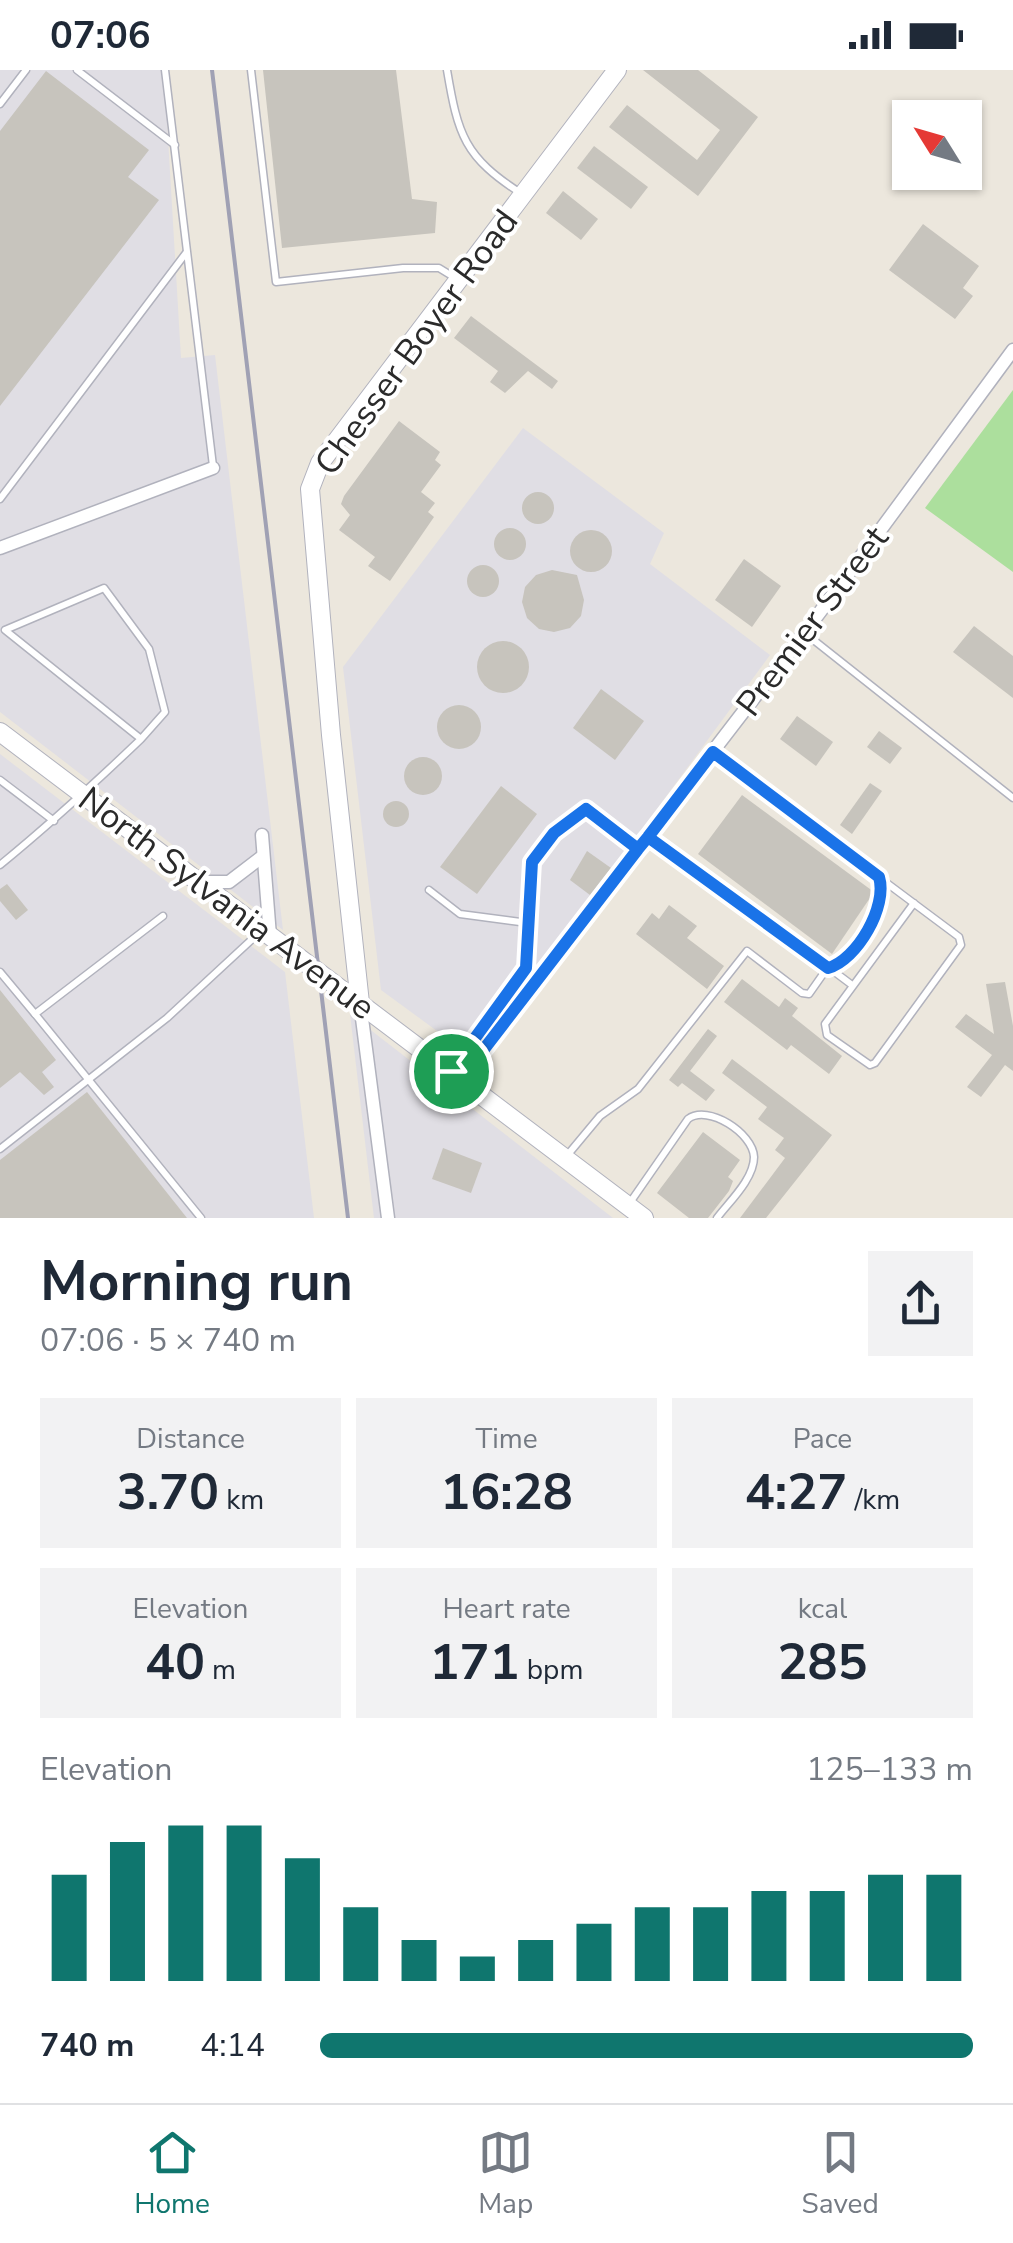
<!DOCTYPE html>
<html lang="en">
<head>
<meta charset="utf-8">
<style>
  :root { --surface:#fff; --page:#f2f2f3; --text:#1f2937; --muted:#747a83; --line:#e0e1e3; --accent:#0f766e }
  body { margin:0; font-family:"Nunito Sans",sans-serif; background:var(--page); color:var(--text); height:100vh; display:flex; flex-direction:column; font-size:38px; white-space:nowrap }
  * { box-sizing:border-box; margin:0 }
  p { font-size:32px; color:var(--muted) }
  .icon { flex:none; width:55px; height:55px; fill:none; stroke:currentColor; stroke-width:2; stroke-linecap:round; stroke-linejoin:round }
  .map { position:relative; height:1148px; overflow:hidden }
  .panel { display:flex; flex-direction:column; background:var(--surface); flex:1 }
  .panel>* { flex:none }
  .needle { width:65px; rotate:307deg }
  .controls { position:absolute; left:892px; top:30px; display:grid; gap:20px }
  .controls a { display:grid; place-items:center; width:90px; height:90px; border-radius:0px; background:var(--surface); box-shadow:0 2px 8px #0004; font-size:50px }
  .pin { position:absolute; display:grid; place-items:center; width:85px; height:85px; color:#fff; margin:-42px; border:5px solid #fff; border-radius:50%; box-shadow:0 2px 10px #0007 }
  .round { display:grid; place-items:center; flex:none; width:105px; height:105px; border-radius:0px; background:var(--page) }
  .summary { display:flex; align-items:center; justify-content:space-between; height:170px; padding:0 40px }
  h1 { font-size:55px; font-weight:700; line-height:75px }
  .stats { display:grid; grid-template-columns:repeat(3,1fr); gap:15px; height:170px; padding:10px 40px }
  .stats div { display:grid; align-content:center; border-radius:0px; background:var(--page); text-align:center }
  .stats b { font-size:50px; font-weight:700 }
  .stats small { font-size:28px; font-weight:400 }
  .stats p { font-size:28px }
  .chart { height:280px; padding:20px 40px }
  .chart p { display:flex; justify-content:space-between }
  .chart svg { width:100%; height:180px; margin-top:10px; stroke:var(--accent); stroke-width:6 }
  ul { padding:0 40px; list-style:none; font-size:32px }
  li { display:grid; grid-template-columns:160px 120px 1fr; align-items:center; height:75px }
  li i { height:25px; border-radius:12px; background:var(--accent) }
  .status { display:flex; justify-content:space-between; align-items:center; height:70px; padding:0 50px; background:var(--surface); direction:ltr }
  .status svg { height:28px; fill:currentColor }
  .dock { display:flex; justify-content:space-around; align-items:center; height:140px; border-top:2px solid var(--line); background:var(--surface); font-size:28px; color:var(--muted) }
  .dock a { display:grid; justify-items:center; gap:5px }
  .dock .active { color:var(--accent) }
  .map>svg:first-child { display:block }
</style>
</head>
<body>
<div class="status"><b>07:06</b><svg viewBox="0 0 49 12"><path d="M0 12V9h3v3zM5 12V6h3v6zM10 12V3h3v9zM15 12V0h3v12zM26 1h20v11H26zM47 4h2v5h-2z"/></svg></div>
<div class="map">
<svg width="1013" height="1148" viewBox="0 0 1013 1148">
  <rect width="100%" height="100%" fill="#ece7dd"/>
  <!-- industrial -->
  <g fill="#e0dee4">
    <polygon points="0,0 164,0 181,288 215,285 283,860 0,642"/>
    <polygon points="523,358 664,463 650,494 770,585 474,988 381,920 343,597"/>
    <polygon points="0,684 285,902 314,1148 0,1148"/>
    <polygon points="350,944 613,1148 374,1148"/>
  </g>
  <!-- green -->
  <polygon fill="#acdf9d" points="1013,320 1013,502 925,438"/>
  <!-- building -->
  <g fill="#c7c4bd">
    <polygon points="263,0 396,0 412,129 437,132 435,163 282,178"/>
    <polygon points="643,0 698,0 758,47 698,126 609,57 627,35 697,90 720,60"/>
    <polygon points="46,1 149,80 128,107 159,130 0,336 0,61"/>
    <polygon points="594,76 648,117 631,139 577,98"/>
    <polygon points="563,121 598,149 581,170 546,143"/>
    <polygon points="923,154 979,196 963,218 973,226 955,249 889,200"/>
    <polygon points="471,246 558,311 552,319 528,301 505,323 490,312 498,301 454,268"/>
    <polygon points="399,351 440,382 435,390 441,395 421,422 435,433 428,442 434,447 390,511 368,496 375,487 339,460 350,445 341,434 344,426"/>
    <circle cx="538" cy="438" r="16"/>
    <circle cx="510" cy="474" r="16"/>
    <circle cx="591" cy="481" r="21"/>
    <polygon points="744,489 781,516 752,557 715,530"/>
    <circle cx="483" cy="511" r="16"/>
    <polygon points="552,500 577,505 584,530 581,546 570,558 554,562 539,559 527,548 522,532 525,517 536,505"/>
    <polygon points="974,556 1013,586 1013,628 953,582"/>
    <circle cx="503" cy="597" r="26"/>
    <polygon points="601,619 644,651 615,690 573,658"/>
    <circle cx="459" cy="657" r="22"/>
    <polygon points="797,646 833,672 816,696 780,669"/>
    <polygon points="879,661 902,678 890,694 867,677"/>
    <circle cx="423" cy="706" r="19"/>
    <polygon points="870,713 882,721 852,764 840,755"/>
    <polygon points="501,716 537,744 477,824 440,797"/>
    <polygon points="742,725 874,822 832,884 698,784"/>
    <circle cx="396" cy="744" r="13"/>
    <polygon points="587,781 611,798 590,825 570,810"/>
    <polygon points="7,814 28,840 16,850 0,831 0,819"/>
    <polygon points="669,835 697,856 687,868 724,896 707,919 636,864 652,843 659,849"/>
    <polygon points="742,909 779,937 785,928 798,938 792,946 842,986 829,1004 791,975 787,980 724,932"/>
    <polygon points="1005,912 1013,956 1013,1001 1005,995 981,1027 967,1017 992,985 955,957 966,944 994,964 986,914"/>
    <polygon points="0,920 56,990 42,1002 54,1017 44,1025 20,1002 0,1018"/>
    <polygon points="708,959 717,966 690,1001 715,1020 706,1031 682,1013 678,1017 669,1010"/>
    <polygon points="732,989 832,1065 766,1148 740,1148 785,1088 775,1080 784,1068 758,1049 767,1037 722,1003"/>
    <polygon points="87,1022 187,1148 0,1148 0,1090"/>
    <polygon points="703,1062 740,1090 728,1107 733,1111 729,1121 708,1148 689,1148 657,1123"/>
    <polygon points="443,1078 482,1093 471,1123 432,1109"/>
  </g>
  <g fill="none" stroke-linecap="round" stroke-linejoin="round">
    <!-- lane casing -->
    <g stroke="#b1b2bd" stroke-width="9">
      <g id="lane">
        <polyline points="77,0 175,75"/>
        <polyline points="165,0 213,396"/>
        <polyline points="251,0 276,212 403,198 439,198 457,209"/>
        <path d="M 447,0 C 458,65 464,87 522,124"/>
        <polyline points="0,34 26,0"/>
        <polyline points="0,429 186,183"/>
        <polyline points="806,564 1013,728"/>
        <polyline points="0,710 54,751"/>
        <path d="M 649,768 L 821,895 L 837,895 C 860,871 889,843 879,807 L 713,682"/>
        <path d="M 0,795 C 50,754 95,713 141,669 L 5,560 L 104,518 L 149,579 L 165,642 L 141,669"/>
        <polyline points="880,808 959,867 961,875 875,993 870,995 827,965 825,954 914,833"/>
        <polyline points="429,820 460,844 528,853"/>
        <polyline points="163,846 35,944 201,1148"/>
        <polyline points="0,902 35,944"/>
        <polyline points="452,1000 527,898 532,793 553,763 586,739 636,778"/>
        <polyline points="0,1079 167,948 261,861"/>
        <polyline points="565,1088 600,1046 638,1019 747,881 802,923 809,924 828,897 852,915"/>
        <path d="M 629,1134 L 688,1049 C 708,1034 753,1063 754,1087 C 754,1109 729,1132 717,1148"/>
      </g>
    </g>
    <!-- street casing -->
    <g stroke="#b1b2bd" stroke-width="15">
      <g id="street">
        <polyline points="0,478 213,398"/>
        <polyline points="262,765 270,866"/>
        <polyline points="200,812 229,812 263,786"/>
        <polyline points="360,933 388,1148"/>
        <polyline points="461,1009 820,542 1013,280"/>
      </g>
    </g>
    <!-- secondary casing -->
    <g stroke="#b1b2bd" stroke-width="20">
      <g id="secondary">
        <polyline points="0,662 644,1148"/>
        <polyline points="360,933 331,665 310,419 320,393 617,0"/>
      </g>
    </g>
    <!-- lane -->
    <use href="#lane" stroke="#fff" stroke-width="6"/>
    <!-- street -->
    <use href="#street" stroke="#fff" stroke-width="12"/>
    <!-- secondary -->
    <use href="#secondary" stroke="#fff" stroke-width="18"/>
    <!-- rail -->
    <polyline stroke="#a0a1b4" stroke-width="4" points="212,0 348,1148"/>
  </g>
  <g fill="none" stroke-linecap="round" stroke-linejoin="round">
    <!-- route casing -->
    <g stroke="#fff" stroke-width="20">
      <path id="route" d="M 451,1001 L 461,1009 L 638,779 L 648,767 L 828,898 C 857,890 888,836 879,807 L 713,682 L 648,767 L 638,779 L 586,739 L 554,763 L 532,792 L 526,898 L 451,1001"/>
    </g>
    <!-- route -->
    <use href="#route" stroke="#1a73e8" stroke-width="12"/>
  </g>
  <g text-anchor="middle" stroke-width="8" stroke-linejoin="round" paint-order="stroke">
    <!-- street labels -->
    <g font-size="35" fill="#2a2a2a" stroke="#fff">
      <text transform="translate(416 272) rotate(-54)" y="12">Chesser Boyer Road</text>
      <text transform="translate(812 551) rotate(-53)" y="12">Premier Street</text>
      <text transform="translate(227 833) rotate(37)" y="12">North Sylvania Avenue</text>
    </g>
  </g>
</svg>
<div class="controls">
<a><svg class="needle" viewBox="-14 -14 28 28"><path d="M0-13l5 13h-10z" fill="#e53935"/><path d="M0 13l5-13h-10z" fill="#747a83"/></svg></a>
</div>
<div class="pin" style="left:451px;top:1001px;background:#1e9e55"><svg class="icon" aria-label="arrive" viewBox="0 0 24 24"><path d="M6 21V4h12l-3 4 3 4H6"/></svg></div>
</div>
<section class="panel">
<div class="summary"><div><h1>Morning run</h1><p>07:06 · 5 × 740 m</p></div><a class="round"><svg class="icon" aria-label="share" viewBox="0 0 24 24"><path d="M12 15V3M7 8l5-5 5 5M5 13v7h14v-7"/></svg></a></div>
<div class="stats">
<div><p>Distance</p><b>3.70<small> km</small></b></div>
<div><p>Time</p><b>16:28</b></div>
<div><p>Pace</p><b>4:27<small> /km</small></b></div>
</div>
<div class="stats">
<div><p>Elevation</p><b>40<small> m</small></b></div>
<div><p>Heart rate</p><b>171<small> bpm</small></b></div>
<div><p>kcal</p><b>285</b></div>
</div>
<div class="chart"><p><span>Elevation</span>125–133 m</p>
<svg viewBox="0 0 160 44" preserveAspectRatio="none"><path d="M5 44V18M15 44V10M25 44V6M35 44V6M45 44V14M55 44V26M65 44V34M75 44V38M85 44V34M95 44V30M105 44V26M115 44V26M125 44V22M135 44V22M145 44V18M155 44V18"/></svg>
</div>
<ul>
<li><b>740 m</b>4:14<i style="width:100%"></i></li>
</ul>
</section>
<nav class="dock">
<a class="active"><svg class="icon" aria-label="home" viewBox="0 0 24 24"><path d="M3 11l9-7 9 7M6 9v11h12V9"/></svg>Home</a>
<a><svg class="icon" aria-label="map" viewBox="0 0 24 24"><path d="M3 6l6-2 6 2 6-2v14l-6 2-6-2-6 2zM9 4v14M15 6v14"/></svg>Map</a>
<a><svg class="icon" aria-label="saved" viewBox="0 0 24 24"><path d="M7 4h10v16l-5-4-5 4z"/></svg>Saved</a>
</nav>
</body>
</html>
